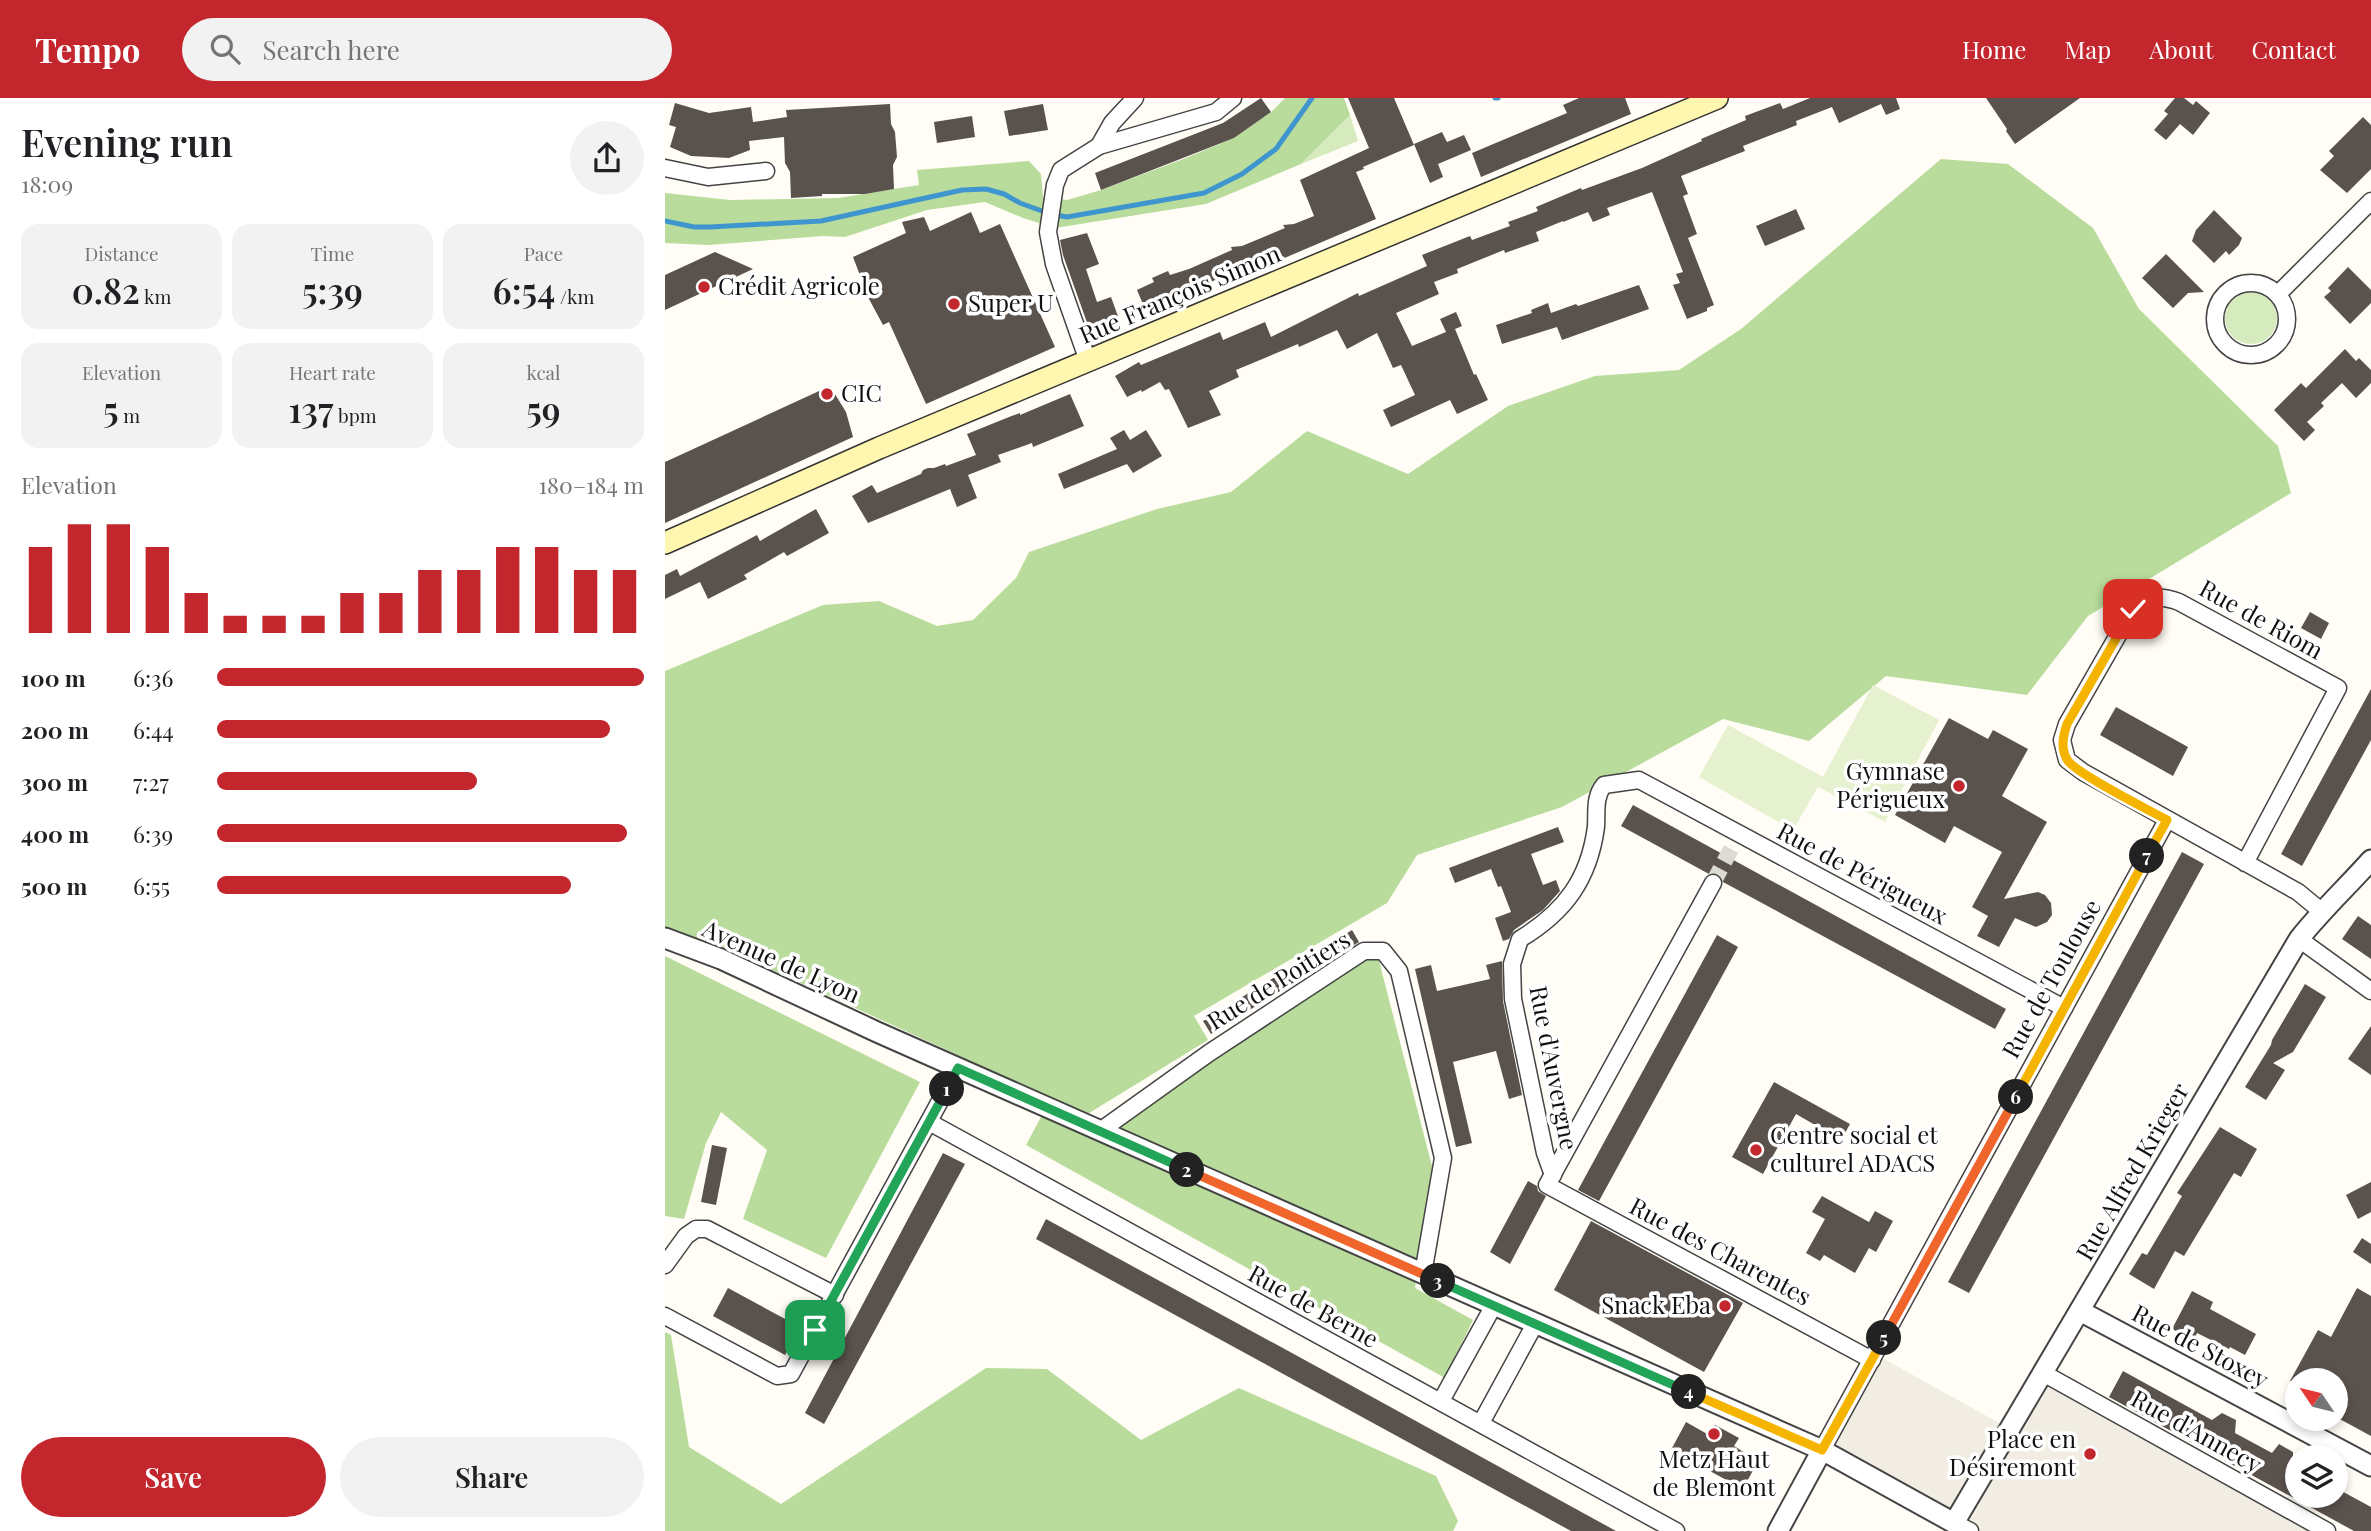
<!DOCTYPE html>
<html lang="en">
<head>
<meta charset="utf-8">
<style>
  :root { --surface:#fff; --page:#f2f2f2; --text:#202124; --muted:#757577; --accent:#c4262e }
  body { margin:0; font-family:"Playfair Display",serif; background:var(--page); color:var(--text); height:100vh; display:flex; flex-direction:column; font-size:26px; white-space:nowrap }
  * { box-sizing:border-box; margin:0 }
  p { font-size:23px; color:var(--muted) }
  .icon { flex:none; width:38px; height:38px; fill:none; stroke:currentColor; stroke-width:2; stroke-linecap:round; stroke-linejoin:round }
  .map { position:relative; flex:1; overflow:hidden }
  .drawer { display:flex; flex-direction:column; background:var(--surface); width:665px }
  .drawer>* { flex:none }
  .needle { width:46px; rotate:305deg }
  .tools { position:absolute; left:1620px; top:1270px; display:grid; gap:14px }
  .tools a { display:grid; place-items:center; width:63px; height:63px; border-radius:50%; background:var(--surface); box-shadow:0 4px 10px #0003; font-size:35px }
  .pin { position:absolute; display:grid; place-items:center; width:60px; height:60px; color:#fff; margin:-30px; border-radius:14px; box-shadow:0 4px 10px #0006 }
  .km { position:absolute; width:35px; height:35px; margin:-18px; border-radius:50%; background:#222; color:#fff; font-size:19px; line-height:35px; text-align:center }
  .round { display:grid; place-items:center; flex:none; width:74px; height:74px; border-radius:37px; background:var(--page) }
  .head { display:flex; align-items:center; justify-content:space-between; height:119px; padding:0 21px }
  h1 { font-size:38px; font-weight:600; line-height:52px }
  .metrics { display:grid; grid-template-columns:repeat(3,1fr); gap:10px; height:119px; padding:7px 21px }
  .metrics div { display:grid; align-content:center; border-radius:18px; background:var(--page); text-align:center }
  .metrics b { font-size:35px; font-weight:600 }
  .metrics small { font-size:19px; font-weight:400 }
  .metrics p { font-size:19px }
  .chart { height:196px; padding:14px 21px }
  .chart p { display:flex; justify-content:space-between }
  .chart svg { width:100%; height:126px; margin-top:7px; stroke:var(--accent); stroke-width:6 }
  .primary-button { display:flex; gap:14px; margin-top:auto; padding:14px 21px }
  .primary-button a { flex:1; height:80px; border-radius:42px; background:var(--accent); color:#fff; font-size:28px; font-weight:600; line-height:80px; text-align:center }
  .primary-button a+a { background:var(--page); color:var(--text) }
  ul { padding:0 21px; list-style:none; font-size:23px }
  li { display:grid; grid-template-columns:112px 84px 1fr; align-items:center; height:52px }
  li i { height:18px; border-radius:9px; background:var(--accent) }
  header { display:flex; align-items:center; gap:42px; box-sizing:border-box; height:98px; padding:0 35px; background:var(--accent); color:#fff }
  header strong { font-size:33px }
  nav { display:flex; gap:38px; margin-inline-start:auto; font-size:24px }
  .search { width:490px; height:63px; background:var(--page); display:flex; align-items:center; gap:18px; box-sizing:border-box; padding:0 24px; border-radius:38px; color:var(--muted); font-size:26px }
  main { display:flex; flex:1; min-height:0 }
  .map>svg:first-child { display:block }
</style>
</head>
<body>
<header>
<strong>Tempo</strong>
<div class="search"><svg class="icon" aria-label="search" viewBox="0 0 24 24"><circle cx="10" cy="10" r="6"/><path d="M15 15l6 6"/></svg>Search here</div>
<nav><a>Home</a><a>Map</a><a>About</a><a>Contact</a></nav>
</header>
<main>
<section class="drawer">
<div class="head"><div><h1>Evening run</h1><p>18:09</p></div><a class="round"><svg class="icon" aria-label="share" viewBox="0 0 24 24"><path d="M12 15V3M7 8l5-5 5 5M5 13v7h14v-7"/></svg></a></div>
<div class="metrics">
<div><p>Distance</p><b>0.82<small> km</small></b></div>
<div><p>Time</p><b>5:39</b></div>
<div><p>Pace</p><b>6:54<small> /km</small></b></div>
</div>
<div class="metrics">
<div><p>Elevation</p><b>5<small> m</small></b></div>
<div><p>Heart rate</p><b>137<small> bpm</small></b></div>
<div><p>kcal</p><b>59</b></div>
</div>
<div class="chart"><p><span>Elevation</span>180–184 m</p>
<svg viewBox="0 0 160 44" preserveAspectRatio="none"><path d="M5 44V14M15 44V6M25 44V6M35 44V14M45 44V30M55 44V38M65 44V38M75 44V38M85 44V30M95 44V30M105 44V22M115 44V22M125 44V14M135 44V14M145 44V22M155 44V22"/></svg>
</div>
<ul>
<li><b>100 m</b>6:36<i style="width:100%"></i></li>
<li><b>200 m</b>6:44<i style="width:92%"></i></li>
<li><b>300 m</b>7:27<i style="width:61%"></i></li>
<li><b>400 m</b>6:39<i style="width:96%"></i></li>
<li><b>500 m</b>6:55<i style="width:83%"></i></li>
</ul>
<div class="primary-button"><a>Save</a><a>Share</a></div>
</section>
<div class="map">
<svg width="1706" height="1433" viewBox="0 0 1706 1433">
  <rect width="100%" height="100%" fill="#fffdf5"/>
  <!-- green -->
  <g fill="#d5ebbd">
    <polygon points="685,17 693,43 636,66"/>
    <circle cx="1586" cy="220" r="26"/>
  </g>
  <!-- forest -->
  <g fill="#b9dc9c">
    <polygon points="620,0 679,0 685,17 636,66 541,106 390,130 358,120 320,104 262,112 180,139 158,138 44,147 0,145 0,95 65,102 173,100 254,87 252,72 364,63 376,76 378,99 402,102 436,92 521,60 569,40 606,14"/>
    <polygon points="1276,61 1343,66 1428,130 1474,211 1613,348 1626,395 1423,518 1362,597 1221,578 1144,643 1058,621 897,709 752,757 722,805 529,918 543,942 408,1025 435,1042 553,956 712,855 768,1072 750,1190 808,1222 780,1280 361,1047 385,1002 282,952 44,843 0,843 0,573 158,507 214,503 272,528 308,522 351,480 364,454 492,411 566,394 642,333 743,376 843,308 930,278 1014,272 1076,231"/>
    <polygon points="0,858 255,984 161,1160 78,1121 102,1052 56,1014 41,1045 19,1121 0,1118"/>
    <polygon points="0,1234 6,1237 24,1349 116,1406 321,1270 382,1271 476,1342 574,1290 771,1378 793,1423 788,1433 0,1433"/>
  </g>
  <!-- pitch -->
  <polygon fill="#e6f2cf" points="1208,587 1274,622 1220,724 1153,689 1128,732 1034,679 1063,627 1158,679"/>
  <!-- plaza -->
  <g fill="#f1ede2">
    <polygon points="1210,1256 1345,1331 1289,1425 1158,1352"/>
    <polygon points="1381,1285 1648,1433 1316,1433 1303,1426"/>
  </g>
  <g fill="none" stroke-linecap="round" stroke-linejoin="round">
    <!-- stream -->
    <g stroke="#3f96cf" stroke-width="5">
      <polyline points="830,0 833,0"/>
      <polyline points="0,123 29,129 45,129 156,123 297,92 321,91 339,96 355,105 385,116 402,119 539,95 577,76 611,51 647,0"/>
    </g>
  </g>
  <!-- building -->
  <g fill="#5a524d">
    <polygon points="596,0 606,14 569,40 436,92 430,75 558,25"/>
    <polygon points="683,0 729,0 749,47 698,69 699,71 691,74 711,121 556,187 553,181 480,211 472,192 489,184 487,180 503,173 505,177 524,171 567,152 566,149 577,148 620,130 618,127 629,126 649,118 635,82 704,50"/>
    <polygon points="914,0 960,0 966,16 816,79 807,55 902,15 898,7"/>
    <polygon points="1145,0 1231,0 1235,11 1221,17 1216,6 1174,25 1167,9 1131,23 1132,27 1078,48 1080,53 1016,78 1023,96 1018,98 1032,136 1023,140 1049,207 1042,210 1042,213 1022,221 1008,187 1015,185 1011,176 1018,174 987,94 942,110 945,117 928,124 923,114 898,124 898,123 871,134 874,143 840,155 839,152 792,171 793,175 769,184 774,196 731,215 747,248 781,234 775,221 791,214 797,228 790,231 809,277 811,276 823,302 792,316 785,302 726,329 718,312 750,297 736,267 728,270 712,235 682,251 672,232 634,249 633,246 571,272 574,279 544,293 556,317 523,330 504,291 500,292 495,284 477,294 476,292 462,299 450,278 474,264 476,267 555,234 558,242 600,224 606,239 693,195 694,198 762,168 757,157 805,138 807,142 845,128 843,124 873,113 871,109 916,90 917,92 977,70 1037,43 1036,41 1081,22 1080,18 1115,5 1118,11"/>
    <polygon points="1321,0 1415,0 1350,46 1341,33 1342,31"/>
    <polygon points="1510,0 1519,0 1528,7 1531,3 1545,15 1528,37 1515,26 1501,42 1489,32 1503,16 1499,13"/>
    <polygon points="10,5 44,15 86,9 88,24 122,19 121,12 225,6 226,26 230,34 232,59 228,67 229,91 200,96 157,96 157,98 126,100 125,74 120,65 119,39 84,43 85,52 64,60 26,58 5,49 11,29 4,27"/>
    <polygon points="378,6 383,32 344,38 339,13"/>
    <polygon points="307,18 310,39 272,45 269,24"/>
    <polygon points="1698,19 1706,27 1706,71 1682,95 1655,72 1669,58 1664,53"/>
    <polygon points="777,34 782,44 799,37 806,52 773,66 778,79 765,85 749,46"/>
    <polygon points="1131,111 1140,131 1100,148 1091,128"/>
    <polygon points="1549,112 1577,140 1574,147 1564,157 1561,153 1549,165 1527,143 1531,132"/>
    <polygon points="306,114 315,135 335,126 390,249 261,306 224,224 218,227 204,201 188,159 241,135 237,124 259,119 265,133"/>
    <polygon points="422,135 434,166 421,171 432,204 446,199 454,221 425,233 398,157 395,142"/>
    <polygon points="50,154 88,171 0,212 0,177"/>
    <polygon points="1501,156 1539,194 1523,195 1508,210 1477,180"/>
    <polygon points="1683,169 1706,192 1706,205 1685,226 1659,199 1666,193 1663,190"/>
    <polygon points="974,187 984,211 897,242 892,229 837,246 831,227 867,215 866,212 883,205 886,215 911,206 913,208"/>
    <polygon points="1680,251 1691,263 1694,260 1706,272 1706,285 1691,300 1677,285 1656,305 1659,308 1642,324 1650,332 1639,343 1609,312 1636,285 1641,290"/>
    <polygon points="165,288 181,314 188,339 0,425 0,364"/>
    <polygon points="405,296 419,328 368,349 367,345 333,357 336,364 303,377 312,400 292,409 285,391 203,425 187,398 207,387 212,395 256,376 258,372 263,370 269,370 280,366 281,368 311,357 302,336 344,319 355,315 355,317"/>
    <polygon points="459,332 465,342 481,332 497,358 468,375 462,366 399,391 393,376 452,351 445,340"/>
    <polygon points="151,411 164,435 122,458 119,454 79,477 82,481 43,501 35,484 0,501 0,477 12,471 15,478 92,437 95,443"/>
    <polygon points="1645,514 1664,525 1656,541 1636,530"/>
    <polygon points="1706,591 1706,642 1637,768 1616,756"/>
    <polygon points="1451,609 1523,649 1508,678 1435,637"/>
    <polygon points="1284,620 1323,641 1328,632 1363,651 1337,698 1382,724 1339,801 1373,794 1380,797 1386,805 1387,817 1382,824 1371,829 1350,820 1334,849 1312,838 1323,818 1307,809 1337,754 1289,728 1280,745 1230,717"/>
    <polygon points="968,707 1341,911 1330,931 1058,784 1052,776 1044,776 956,728"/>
    <polygon points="893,729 899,744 866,756 878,787 891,782 895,793 878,812 849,832 844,841 838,843 830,820 846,814 836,788 833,789 826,771 790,785 784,770"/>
    <polygon points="1517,754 1539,766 1304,1195 1283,1184"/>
    <polygon points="1693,818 1706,827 1706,861 1677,841"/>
    <polygon points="687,832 694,844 546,936 538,923"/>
    <polygon points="1052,837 1073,849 934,1103 913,1092"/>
    <polygon points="837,863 838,903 857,997 844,1001 831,953 788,964 807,1045 791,1049 750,871 766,867 772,893 825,881 821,867"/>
    <polygon points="1640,886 1661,899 1628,954 1608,965 1620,972 1601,1002 1580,989 1606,947 1607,942"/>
    <polygon points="1706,928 1706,977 1683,961"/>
    <polygon points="1109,984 1185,1026 1175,1044 1156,1033 1157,1031 1131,1016 1098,1076 1067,1059"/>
    <polygon points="1555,1029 1592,1051 1576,1079 1569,1075 1519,1158 1510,1153 1489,1191 1464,1176 1477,1155 1482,1157 1517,1098 1512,1095"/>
    <polygon points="47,1047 62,1050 51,1107 36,1104"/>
    <polygon points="278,1055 300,1066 159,1326 140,1315"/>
    <polygon points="863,1083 872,1088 873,1093 881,1098 845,1166 825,1154"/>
    <polygon points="1706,1084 1706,1114 1693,1121 1681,1097"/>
    <polygon points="1157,1098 1204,1124 1210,1113 1228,1123 1211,1154 1204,1150 1190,1175 1159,1157 1155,1163 1141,1155 1160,1121 1147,1114"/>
    <polygon points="381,1121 669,1278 951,1433 906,1433 413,1164 371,1141"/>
    <polygon points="926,1123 1078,1205 1039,1274 889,1192"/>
    <polygon points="1697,1140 1706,1146 1706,1166 1688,1154"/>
    <polygon points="63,1190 135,1229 120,1257 48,1218"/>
    <polygon points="1692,1190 1706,1198 1706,1338 1671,1319 1671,1283 1625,1283 1653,1232 1666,1239"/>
    <polygon points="1527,1193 1548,1204 1545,1211 1591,1236 1580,1257 1565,1249 1564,1251 1532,1235 1529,1242 1507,1231"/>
    <polygon points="1458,1273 1547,1322 1557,1315 1571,1322 1570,1335 1607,1355 1614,1346 1628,1354 1628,1366 1633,1369 1633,1398 1671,1398 1671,1390 1706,1409 1706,1433 1689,1433 1444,1299"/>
    <polygon points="1021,1324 1044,1337 1050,1327 1074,1340 1069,1348 1093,1363 1078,1391 1006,1352"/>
  </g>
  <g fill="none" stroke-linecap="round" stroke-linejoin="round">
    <!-- minor-tunnel -->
    <polyline stroke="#dbdad3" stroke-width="16" stroke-dasharray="16 8" stroke-linecap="butt" points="1048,785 1066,751"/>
    <!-- minor casing -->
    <g stroke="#444" stroke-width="19">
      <g id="minor">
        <polyline points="434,48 447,25 470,0"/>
        <polyline points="0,70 43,79 101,73"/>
        <circle cx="1586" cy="221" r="36"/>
        <polyline points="1613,196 1706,103"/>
        <polyline points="423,263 389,166 383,134 390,87 396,72 434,48 551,14 568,0"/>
        <path d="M 1580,765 L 1673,590 L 1514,504 C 1496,497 1484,498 1468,511 L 1402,626 L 1397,642 L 1402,662 L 1418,674 L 1633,794 L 1656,813"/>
        <polyline points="1048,785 882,1087 1207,1262"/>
        <polyline points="1634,841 1706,893"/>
        <polyline points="264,1024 1011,1433"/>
        <polyline points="435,1033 544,955 699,853 718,853 734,873 778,1060 758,1176"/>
        <path d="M 888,1077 L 880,1055 L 848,901 L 847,866 L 855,841 C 900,814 924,781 931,729 C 932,714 929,699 939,687 L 974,682 L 1399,910"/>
        <polyline points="0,1167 21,1138 31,1131 42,1131 170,1197"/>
        <polyline points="0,1218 112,1278 126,1276 293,970"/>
        <polyline points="1378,1275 1662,1433"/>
        <polyline points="776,1303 829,1207"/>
        <polyline points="816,1325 870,1226"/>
        <polyline points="1157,1352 1502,722"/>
        <polyline points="1289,1425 1305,1433"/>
      </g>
    </g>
    <!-- tertiary casing -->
    <g stroke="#444" stroke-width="23">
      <g id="tertiary">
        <path d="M 0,840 L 56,861 L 212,934 L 1157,1352 L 1289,1425 L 1634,841 C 1656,813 1682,789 1706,762"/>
        <polyline points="1415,1213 1706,1368"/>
        <polyline points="1113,1433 1157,1352"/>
      </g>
    </g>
    <!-- secondary casing -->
    <g stroke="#333" stroke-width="24">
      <polyline id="secondary" points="0,445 214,350 1052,0"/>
    </g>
    <!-- minor -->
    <use href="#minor" stroke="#fff" stroke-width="16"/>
    <!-- tertiary -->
    <use href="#tertiary" stroke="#fff" stroke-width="19"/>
    <!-- secondary -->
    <use href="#secondary" stroke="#fff6b0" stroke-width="21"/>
  </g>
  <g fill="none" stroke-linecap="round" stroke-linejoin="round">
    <!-- split-1 casing -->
    <g stroke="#fff" stroke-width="14">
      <polyline id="split-1" points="150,1232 282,991"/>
    </g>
    <!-- split-2 casing -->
    <g stroke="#fff" stroke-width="14">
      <polyline id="split-2" points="282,991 293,970 522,1072"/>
    </g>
    <!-- split-3 casing -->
    <g stroke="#fff" stroke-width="14">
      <polyline id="split-3" points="522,1072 773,1183"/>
    </g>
    <!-- split-4 casing -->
    <g stroke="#fff" stroke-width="14">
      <polyline id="split-4" points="773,1183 1024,1294"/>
    </g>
    <!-- split-5 casing -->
    <g stroke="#fff" stroke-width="14">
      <polyline id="split-5" points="1024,1294 1157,1352 1219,1240"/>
    </g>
    <!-- split-6 casing -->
    <g stroke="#fff" stroke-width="14">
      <polyline id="split-6" points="1219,1240 1351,999"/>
    </g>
    <!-- split-7 casing -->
    <g stroke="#fff" stroke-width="14">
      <polyline id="split-7" points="1351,999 1482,758"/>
    </g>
    <!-- split-8 casing -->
    <g stroke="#fff" stroke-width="14">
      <path id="split-8" d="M 1468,511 L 1402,626 C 1398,638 1395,651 1403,663 C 1414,677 1482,711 1502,722 L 1482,758"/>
    </g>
    <!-- split-1 -->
    <use href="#split-1" stroke="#22a559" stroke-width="9"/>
    <!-- split-2 -->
    <use href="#split-2" stroke="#22a559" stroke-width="9"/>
    <!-- split-3 -->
    <use href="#split-3" stroke="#f0652b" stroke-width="9"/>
    <!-- split-4 -->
    <use href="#split-4" stroke="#22a559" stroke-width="9"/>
    <!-- split-5 -->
    <use href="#split-5" stroke="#f5b400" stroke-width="9"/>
    <!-- split-6 -->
    <use href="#split-6" stroke="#f0652b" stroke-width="9"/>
    <!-- split-7 -->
    <use href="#split-7" stroke="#f5b400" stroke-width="9"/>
    <!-- split-8 -->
    <use href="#split-8" stroke="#f5b400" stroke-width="9"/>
  </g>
  <!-- markers -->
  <g fill="#c4262e" stroke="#fff" stroke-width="2.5">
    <circle cx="39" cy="189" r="7"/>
    <circle cx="289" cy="206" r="7"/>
    <circle cx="162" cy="296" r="7"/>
    <circle cx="1294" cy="688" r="7"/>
    <circle cx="1091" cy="1052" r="7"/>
    <circle cx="1060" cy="1208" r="7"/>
    <circle cx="1049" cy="1336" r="7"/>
    <circle cx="1425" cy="1356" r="7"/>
  </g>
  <g text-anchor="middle" stroke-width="7" stroke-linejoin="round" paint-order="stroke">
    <!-- poi labels -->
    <g font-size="24" fill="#111" stroke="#fff" text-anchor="start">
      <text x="53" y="197">Crédit Agricole</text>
      <text x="303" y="214">Super U</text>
      <text x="176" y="304">CIC</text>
      <text x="1280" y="682" text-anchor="end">Gymnase<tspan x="1280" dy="28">Périgueux</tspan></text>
      <text x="1105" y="1046">Centre social et<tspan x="1105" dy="28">culturel ADACS</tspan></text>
      <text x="1046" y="1216" text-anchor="end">Snack Eba</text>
      <text x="1411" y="1350" text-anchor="end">Place en<tspan x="1411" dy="28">Désiremont</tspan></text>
      <text x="1049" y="1370" text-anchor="middle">Metz Haut<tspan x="1049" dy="28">de Blemont</tspan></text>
    </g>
    <!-- street labels -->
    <g font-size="24" fill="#111" stroke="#fff">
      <text transform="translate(515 197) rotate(-23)" y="8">Rue François Simon</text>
      <text transform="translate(1596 522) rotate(29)" y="8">Rue de Riom</text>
      <text transform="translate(1197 776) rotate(28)" y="8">Rue de Périgueux</text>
      <text transform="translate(116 864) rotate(24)" y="8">Avenue de Lyon</text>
      <text transform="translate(1387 881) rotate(-61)" y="8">Rue de Toulouse</text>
      <text transform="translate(614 883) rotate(-32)" y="8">Rue de Poitiers</text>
      <text transform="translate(888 970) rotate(79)" y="8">Rue d'Auvergne</text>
      <text transform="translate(1468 1074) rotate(-60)" y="8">Rue Alfred Krieger</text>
      <text transform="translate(1055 1154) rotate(28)" y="8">Rue des Charentes</text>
      <text transform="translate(648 1209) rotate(29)" y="8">Rue de Berne</text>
      <text transform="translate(1535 1249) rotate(28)" y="8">Rue de Stoxey</text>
      <text transform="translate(1531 1334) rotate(29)" y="8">Rue d'Annecy</text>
    </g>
  </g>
</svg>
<div class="tools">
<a><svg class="needle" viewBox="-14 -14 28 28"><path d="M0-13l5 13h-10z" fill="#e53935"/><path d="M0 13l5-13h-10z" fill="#757577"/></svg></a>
<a><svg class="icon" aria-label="layers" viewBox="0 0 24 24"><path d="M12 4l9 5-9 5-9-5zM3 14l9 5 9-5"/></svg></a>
</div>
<div class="pin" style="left:150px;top:1232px;background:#1e9e55"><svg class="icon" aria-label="arrive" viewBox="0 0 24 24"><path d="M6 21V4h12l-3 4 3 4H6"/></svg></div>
<div class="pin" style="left:1468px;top:511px;background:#d93025"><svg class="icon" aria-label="check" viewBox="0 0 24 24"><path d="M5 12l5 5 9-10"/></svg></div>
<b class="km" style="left:282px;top:991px">1</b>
<b class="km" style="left:522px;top:1072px">2</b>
<b class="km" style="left:773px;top:1183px">3</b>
<b class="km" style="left:1024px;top:1294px">4</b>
<b class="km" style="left:1219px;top:1240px">5</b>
<b class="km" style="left:1351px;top:999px">6</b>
<b class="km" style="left:1482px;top:758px">7</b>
</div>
</main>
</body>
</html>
